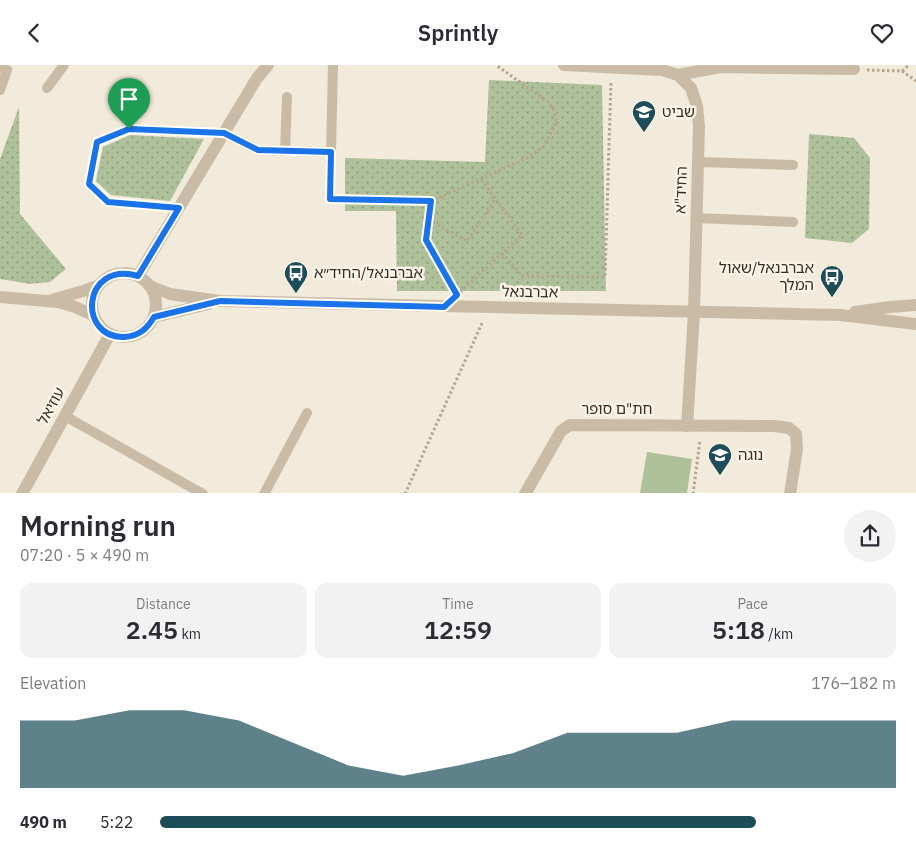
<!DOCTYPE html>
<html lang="en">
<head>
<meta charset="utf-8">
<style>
  :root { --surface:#fff; --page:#f2f2f3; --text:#2b2b33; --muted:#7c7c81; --accent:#1c4d58 }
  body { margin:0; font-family:"IBM Plex Sans","Noto Sans Hebrew",sans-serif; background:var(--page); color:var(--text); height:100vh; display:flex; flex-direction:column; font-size:19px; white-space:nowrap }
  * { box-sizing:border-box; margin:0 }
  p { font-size:16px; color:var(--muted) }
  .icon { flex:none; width:28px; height:28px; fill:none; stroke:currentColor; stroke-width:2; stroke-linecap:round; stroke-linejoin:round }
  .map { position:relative; height:428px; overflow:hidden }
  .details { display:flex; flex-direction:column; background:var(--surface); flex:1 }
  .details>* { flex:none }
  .pin { position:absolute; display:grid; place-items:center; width:42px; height:42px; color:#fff; margin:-51px -21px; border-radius:50% 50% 50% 0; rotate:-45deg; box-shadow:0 0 5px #0007 }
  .pin .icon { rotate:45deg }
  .round { display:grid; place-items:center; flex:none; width:52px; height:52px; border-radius:26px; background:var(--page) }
  .headline { display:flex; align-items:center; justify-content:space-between; height:85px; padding:0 20px }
  h1 { font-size:28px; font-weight:600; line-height:38px }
  .figures { display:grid; grid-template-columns:repeat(3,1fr); gap:8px; height:85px; padding:5px 20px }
  .figures div { display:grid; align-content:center; border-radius:12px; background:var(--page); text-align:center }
  .figures b { font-size:25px; font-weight:600 }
  .figures small { font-size:14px; font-weight:400 }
  .figures p { font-size:14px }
  .chart { height:140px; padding:10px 20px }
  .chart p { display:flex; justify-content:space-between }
  .chart svg { width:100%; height:90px; margin-top:5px; fill:var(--accent); opacity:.7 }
  ul { padding:0 20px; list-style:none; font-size:16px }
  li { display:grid; grid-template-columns:80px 60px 1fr; align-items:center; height:38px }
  li i { height:12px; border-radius:6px; background:var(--accent) }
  header { display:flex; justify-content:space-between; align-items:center; height:65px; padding:0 20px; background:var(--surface); font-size:22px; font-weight:600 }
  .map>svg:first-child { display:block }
</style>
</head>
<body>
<header><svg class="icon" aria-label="back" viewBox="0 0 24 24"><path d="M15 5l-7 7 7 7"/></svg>Sprintly<svg class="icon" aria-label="heart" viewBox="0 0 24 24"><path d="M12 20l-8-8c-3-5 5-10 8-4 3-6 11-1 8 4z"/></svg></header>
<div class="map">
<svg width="916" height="429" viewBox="0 0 916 429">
  <defs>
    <pattern id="park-dots" width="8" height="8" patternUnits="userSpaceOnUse" patternTransform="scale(1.25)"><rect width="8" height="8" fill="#afc19a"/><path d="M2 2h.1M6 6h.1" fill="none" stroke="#8f9d7e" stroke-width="1.8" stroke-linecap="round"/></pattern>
  </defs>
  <rect width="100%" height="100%" fill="#f2eada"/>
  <!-- park -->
  <g fill="url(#park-dots)">
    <polygon points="489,15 602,20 606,226 397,226 396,146 345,146 345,93 485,97"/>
    <polygon points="19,42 20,149 66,204 50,217 30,219 0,214 0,94"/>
    <polygon points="809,69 854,73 870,93 869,164 852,178 805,173"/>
    <polygon points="130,70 204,74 170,136 111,130 96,116 103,82"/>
  </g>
  <!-- pitch -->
  <polygon fill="#afc19a" points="647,387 692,394 687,428 640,428"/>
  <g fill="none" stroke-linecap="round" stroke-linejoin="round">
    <!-- path -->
    <g stroke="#b6a590" stroke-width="3" stroke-dasharray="2.5 2.5" stroke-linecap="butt">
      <polyline points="867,5 902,6 916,16"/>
      <polyline points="902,6 909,0"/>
      <polyline points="331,99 330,134 431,136 527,93 544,81 556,58 554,46 548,37 496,0"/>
      <polyline points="431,136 426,175 455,227"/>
      <polyline points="164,142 108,137 89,119 97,77 129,64 209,67"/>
      <polyline points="429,155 467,176 496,133"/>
      <polyline points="502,188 522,211 605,212 611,16"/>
      <polyline points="460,227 522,170 481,114"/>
      <polyline points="405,429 483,256"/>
      <polyline points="693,429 700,375"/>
    </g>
    <!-- service -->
    <g stroke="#cabba6" stroke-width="10">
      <polyline points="0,2 7,5 0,25"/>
      <polyline points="47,23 64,0"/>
      <polyline points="224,68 258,85 331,87 333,0"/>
      <polyline points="285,86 287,32"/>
      <polyline points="698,97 793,100"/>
      <polyline points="696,153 793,157"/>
      <polyline points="65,351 203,429"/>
      <polyline points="264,429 307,348"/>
    </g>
    <!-- minor -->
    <g stroke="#cabba6" stroke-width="12">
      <polyline points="564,0 662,5 678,10 691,23 697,41 699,61 694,247 687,361"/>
      <polyline points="678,10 720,2 854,4"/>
      <polyline points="138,211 257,13 268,0"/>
      <polyline points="22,429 110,269"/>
      <polyline points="525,429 561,366 570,360 774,361 789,363 796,369 797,384 790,429"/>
    </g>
    <!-- tertiary -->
    <g stroke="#cabba6" stroke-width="12">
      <circle cx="124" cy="240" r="32"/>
      <polyline points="150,221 170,229 220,236 840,250 916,259"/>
      <polyline points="0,232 58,237 75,242 93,250"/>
      <polyline points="52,235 83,226 99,220"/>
      <polyline points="855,247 890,242 916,240"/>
      <polyline points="154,252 208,239"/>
    </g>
  </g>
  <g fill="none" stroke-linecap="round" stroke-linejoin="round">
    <!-- route casing -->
    <g stroke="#fff" stroke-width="10">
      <path id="route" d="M 129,64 L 224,68 L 258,85 L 331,87 L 330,134 L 431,136 L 426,175 L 457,230 L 444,242 L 220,236 L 154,252 C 147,264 139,271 124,272 C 77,273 82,195 138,211 L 179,143 L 108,137 L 89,119 L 97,77 Z"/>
    </g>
    <!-- route -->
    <use href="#route" stroke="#1a73e8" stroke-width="6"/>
  </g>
  <!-- icons -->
  <defs>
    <g id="school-pin" transform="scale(1.25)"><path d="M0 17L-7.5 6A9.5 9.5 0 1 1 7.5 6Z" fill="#1c4d58" stroke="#faf3e6"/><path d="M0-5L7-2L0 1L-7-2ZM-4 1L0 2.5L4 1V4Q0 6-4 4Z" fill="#fff"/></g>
    <g id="bus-pin" transform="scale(1.25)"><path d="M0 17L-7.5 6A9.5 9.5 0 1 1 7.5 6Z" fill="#1c4d58" stroke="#faf3e6"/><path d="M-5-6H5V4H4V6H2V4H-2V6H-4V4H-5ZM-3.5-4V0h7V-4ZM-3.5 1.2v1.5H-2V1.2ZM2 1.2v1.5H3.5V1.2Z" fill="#fff"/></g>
  </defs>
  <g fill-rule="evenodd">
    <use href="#school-pin" x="644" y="47"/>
    <use href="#bus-pin" x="296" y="208"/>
    <use href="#bus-pin" x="832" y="212"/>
    <use href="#school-pin" x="720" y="390"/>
  </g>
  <g text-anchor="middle" stroke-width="5" stroke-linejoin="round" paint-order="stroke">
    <!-- poi labels -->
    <g font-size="15" fill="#362e27" stroke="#faf3e6" text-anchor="start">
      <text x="662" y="52">שביט</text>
      <text x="814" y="208" text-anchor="end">אברבנאל/שאול<tspan x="814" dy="17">המלך</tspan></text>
      <text x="314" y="213">אברבנאל/החיד״א</text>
      <text x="738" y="395">נוגה</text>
    </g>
    <!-- street labels -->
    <g font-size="15" fill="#362e27" stroke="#faf3e6">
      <text transform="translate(681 125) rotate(-88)" y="5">החיד"א</text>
      <text transform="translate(530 227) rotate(1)" y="5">אברבנאל</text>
      <text transform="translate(51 341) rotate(-61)" y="5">עוזיאל</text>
      <text x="617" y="349">חת"ם סופר</text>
    </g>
  </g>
</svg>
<div class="pin" style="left:129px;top:64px;background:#1e9e55"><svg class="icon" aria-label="arrive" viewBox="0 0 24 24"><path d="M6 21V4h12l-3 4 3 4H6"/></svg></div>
</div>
<section class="details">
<div class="headline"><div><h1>Morning run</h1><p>07:20 · 5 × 490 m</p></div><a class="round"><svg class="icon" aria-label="share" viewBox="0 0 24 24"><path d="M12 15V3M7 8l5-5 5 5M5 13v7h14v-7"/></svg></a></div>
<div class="figures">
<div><p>Distance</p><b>2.45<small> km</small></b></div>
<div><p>Time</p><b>12:59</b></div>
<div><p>Pace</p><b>5:18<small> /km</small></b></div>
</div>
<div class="chart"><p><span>Elevation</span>176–182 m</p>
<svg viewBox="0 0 160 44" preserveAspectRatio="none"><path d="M0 44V11L10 11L20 6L30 6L40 11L50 22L60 33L70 38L80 33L90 27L100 17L110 17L120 17L130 11L140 11L150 11L160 11V44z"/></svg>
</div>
<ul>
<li><b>490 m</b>5:22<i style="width:81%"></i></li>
</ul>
</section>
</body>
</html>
